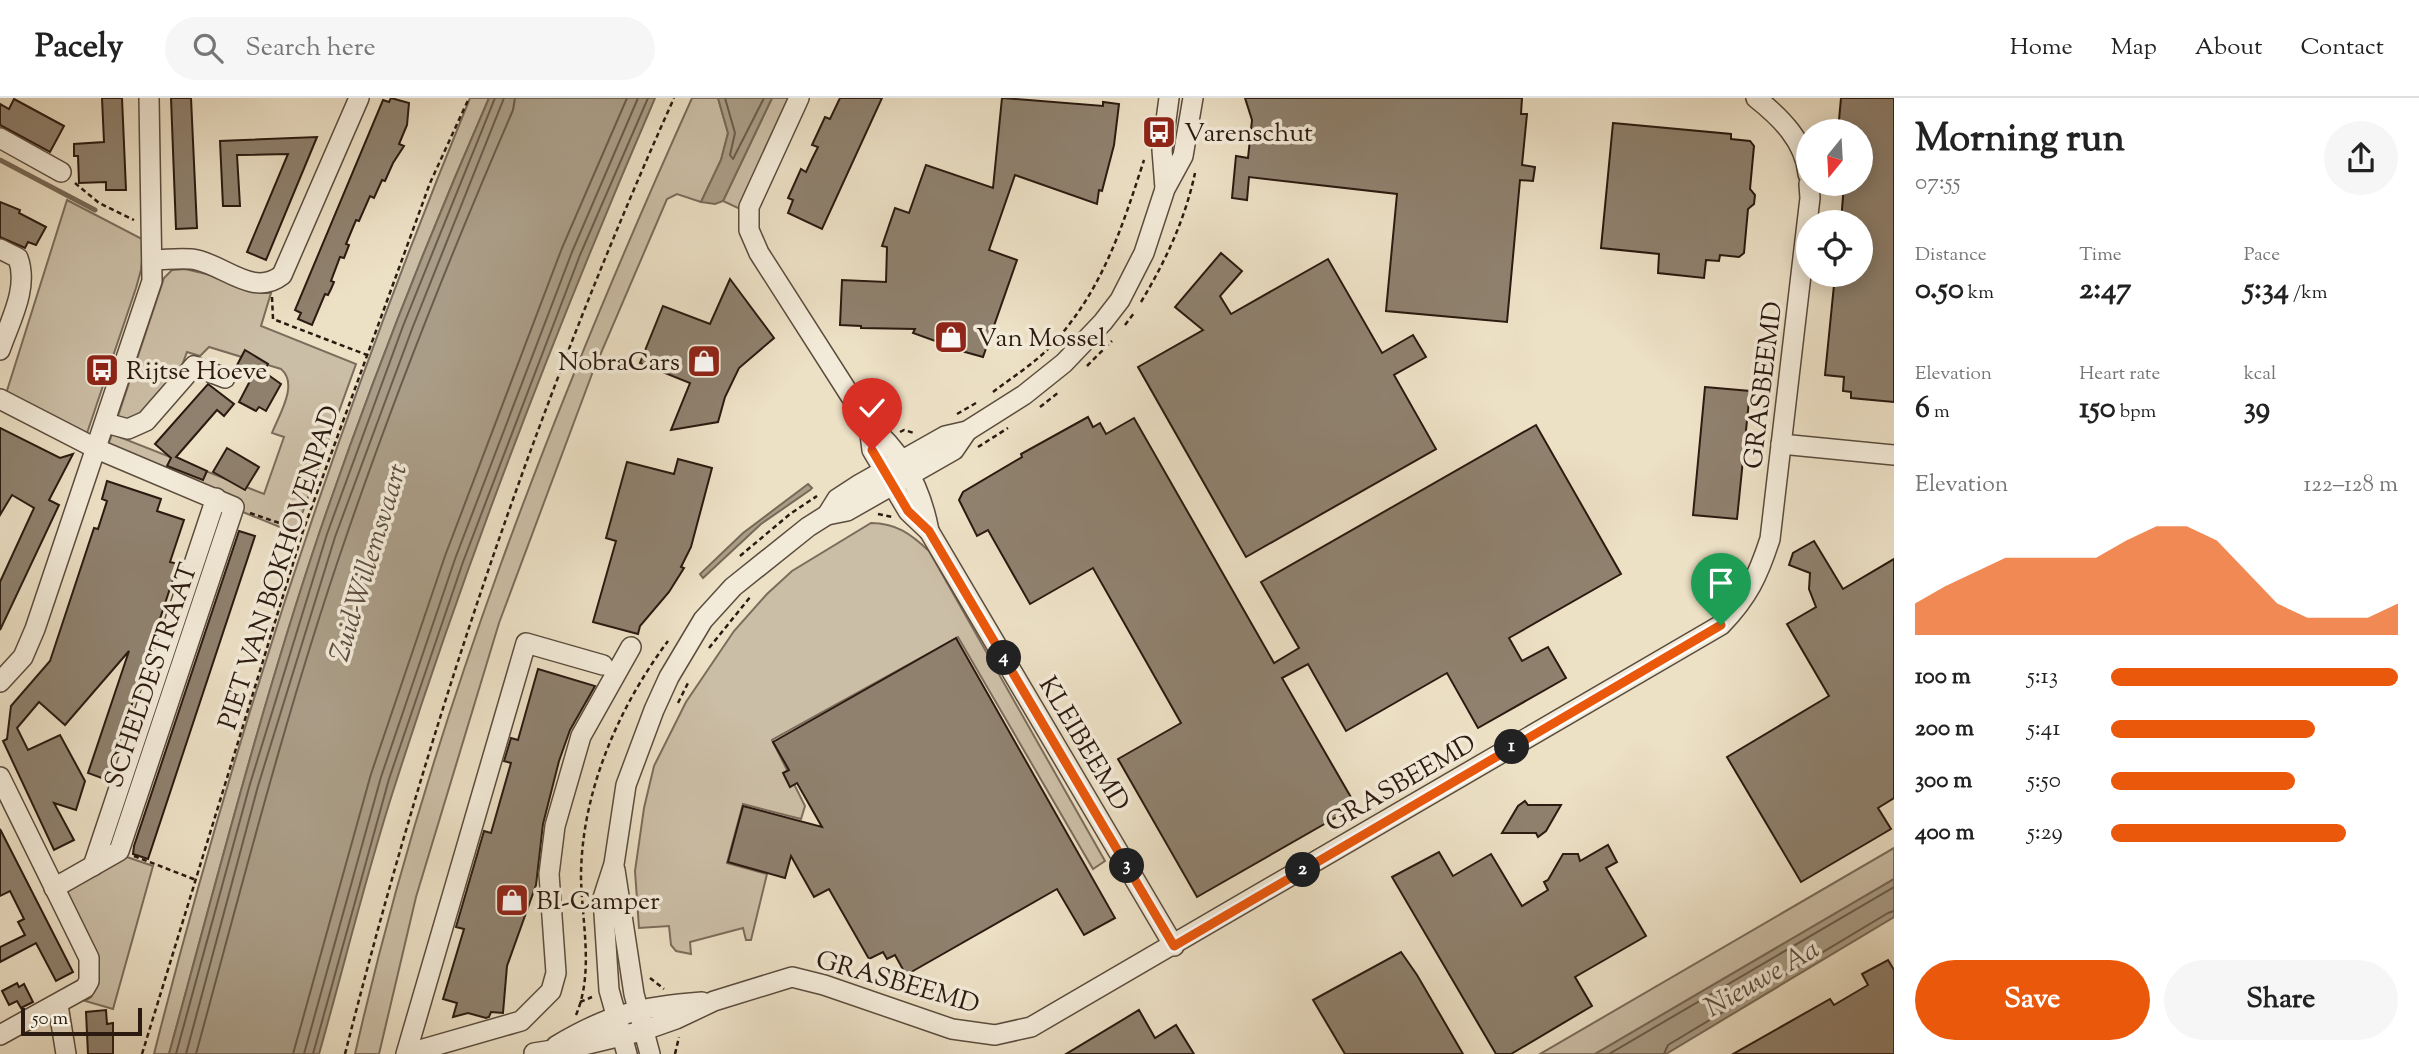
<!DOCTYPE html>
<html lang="en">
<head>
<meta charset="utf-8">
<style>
  :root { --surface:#fff; --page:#f6f6f6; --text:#222; --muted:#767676; --line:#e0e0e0; --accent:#ea580c }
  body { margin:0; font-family:"Sorts Mill Goudy",serif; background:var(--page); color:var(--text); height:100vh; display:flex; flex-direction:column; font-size:26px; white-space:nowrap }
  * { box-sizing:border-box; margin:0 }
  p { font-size:23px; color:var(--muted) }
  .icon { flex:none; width:38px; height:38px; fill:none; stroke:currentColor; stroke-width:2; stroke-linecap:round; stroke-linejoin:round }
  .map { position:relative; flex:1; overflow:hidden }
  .drawer { display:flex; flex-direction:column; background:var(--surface); width:525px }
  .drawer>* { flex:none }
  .needle { width:46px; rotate:198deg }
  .buttons { position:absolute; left:1796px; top:21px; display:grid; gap:14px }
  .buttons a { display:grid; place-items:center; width:77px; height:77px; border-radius:50%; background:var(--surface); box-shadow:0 4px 18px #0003; font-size:35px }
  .scale { position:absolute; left:21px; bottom:18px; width:121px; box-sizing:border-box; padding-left:7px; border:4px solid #2b1a10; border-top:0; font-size:19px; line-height:24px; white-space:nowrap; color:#2b1a10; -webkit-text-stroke:5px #f3ebd9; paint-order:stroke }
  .pin { position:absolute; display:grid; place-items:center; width:60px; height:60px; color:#fff; margin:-72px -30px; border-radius:50% 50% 50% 0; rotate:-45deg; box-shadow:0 0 7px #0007 }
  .pin .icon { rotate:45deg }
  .km { position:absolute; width:35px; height:35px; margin:-18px; border-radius:50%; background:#222; color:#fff; font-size:19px; line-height:35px; text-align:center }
  .round { display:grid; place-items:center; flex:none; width:74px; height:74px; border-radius:37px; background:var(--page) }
  .summary { display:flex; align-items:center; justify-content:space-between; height:119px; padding:0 21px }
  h1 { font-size:38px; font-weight:800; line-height:52px }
  .stats { display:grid; grid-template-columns:repeat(3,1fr); gap:10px; height:119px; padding:7px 21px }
  .stats div { display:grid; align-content:center }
  .stats b { font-size:30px; font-weight:800 }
  .stats small { font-size:19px; font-weight:400 }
  .stats p { font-size:19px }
  .chart { height:196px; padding:14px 21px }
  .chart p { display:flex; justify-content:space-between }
  .chart svg { width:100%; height:126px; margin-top:7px; fill:var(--accent); opacity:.7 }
  .primary-button { display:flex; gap:14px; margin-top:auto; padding:14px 21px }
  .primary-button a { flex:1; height:80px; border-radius:42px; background:var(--accent); color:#fff; font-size:28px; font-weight:800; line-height:80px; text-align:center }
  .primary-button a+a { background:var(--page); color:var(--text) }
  ul { padding:0 21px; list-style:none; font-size:23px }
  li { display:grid; grid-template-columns:112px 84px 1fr; align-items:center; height:52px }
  li i { height:18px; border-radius:9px; background:var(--accent) }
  header { display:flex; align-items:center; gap:42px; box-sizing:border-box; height:98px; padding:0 35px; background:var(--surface); border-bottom:2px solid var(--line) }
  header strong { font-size:33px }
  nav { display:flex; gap:38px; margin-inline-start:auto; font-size:24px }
  .search { width:490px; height:63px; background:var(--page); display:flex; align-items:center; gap:18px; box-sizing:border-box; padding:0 24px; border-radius:38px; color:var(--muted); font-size:26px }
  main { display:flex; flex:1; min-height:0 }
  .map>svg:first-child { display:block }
</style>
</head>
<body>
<header>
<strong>Pacely</strong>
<div class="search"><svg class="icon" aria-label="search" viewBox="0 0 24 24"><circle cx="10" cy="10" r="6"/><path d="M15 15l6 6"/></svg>Search here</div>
<nav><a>Home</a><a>Map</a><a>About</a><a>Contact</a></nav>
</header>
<main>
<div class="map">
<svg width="1894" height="956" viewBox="0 0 1894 956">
  <rect width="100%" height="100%" fill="#ece0c5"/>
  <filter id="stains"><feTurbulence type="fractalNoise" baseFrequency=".00286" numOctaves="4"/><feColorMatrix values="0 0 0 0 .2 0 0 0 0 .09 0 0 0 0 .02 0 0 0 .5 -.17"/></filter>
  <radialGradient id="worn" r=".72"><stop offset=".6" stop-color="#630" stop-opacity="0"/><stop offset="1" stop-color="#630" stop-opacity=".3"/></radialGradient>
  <!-- green -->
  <g fill="#cbbea6" stroke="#7b6c5b" stroke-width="2">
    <path d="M 470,0 L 489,0 C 427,142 370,287 320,433 C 262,605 217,781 169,956 L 154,956 C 236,631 343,310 470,0 Z"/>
    <path d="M 692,0 L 718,0 L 728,35 L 721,62 L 701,104 L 677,96 L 667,101 L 592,276 L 499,525 L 416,799 L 379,956 L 355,956 C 430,625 553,309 692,0 Z"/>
    <polygon points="772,0 789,0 740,111 723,103"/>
    <polygon points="67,102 144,142 144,145 141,172 136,190 85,341 5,299"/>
    <path d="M 185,171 L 215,178 L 262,195 L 271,195 L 261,228 L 356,266 L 298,427 L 292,434 L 238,412 L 107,350 L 112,336 L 264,396 L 284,339 L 272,335 C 279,317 299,286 281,271 L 209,249 L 200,258 L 187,254 L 181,270 L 140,321 L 130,323 L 117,321 L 164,180 L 172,172 Z"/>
    <path d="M 871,425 C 896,425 911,436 929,453 L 1105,763 L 1093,771 L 958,539 L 772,642 L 805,708 L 801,721 L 743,706 L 727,765 L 767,776 L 751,842 L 746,842 L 743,830 L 690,844 L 691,856 L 676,853 L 671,847 L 669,828 L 639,830 L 635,773 L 644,710 L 654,668 L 686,604 L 734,533 L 767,496 L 792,473 Z"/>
    <polygon points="1894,750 1894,781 1595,956 1540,956"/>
    <polygon points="124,758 153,768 113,911 85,903 91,899 98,885 63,792"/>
  </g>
  <!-- water -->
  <g fill="#aa9d87" stroke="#776957" stroke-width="2">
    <path d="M 489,0 L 655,0 C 559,223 471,450 397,681 C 367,772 345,865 319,956 L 169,956 C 217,781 262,605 320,433 C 370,287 427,142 489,0 Z"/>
    <polygon points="718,0 772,0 723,103 715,106 701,104 721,62 728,35"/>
    <polygon points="808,386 812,390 810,392 761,426 703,480 700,476 743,435"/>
    <polygon points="1894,781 1894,819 1666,956 1595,956"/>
  </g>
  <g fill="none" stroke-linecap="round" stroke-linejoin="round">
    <!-- shore -->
    <g stroke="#6a5c4c" stroke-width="2">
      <polyline points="725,0 735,35 730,57 733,61 764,0"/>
      <polyline points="176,956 250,686 327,436 403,228 495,0"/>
      <polyline points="186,956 258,688 335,439 412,231 504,0"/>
      <path d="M 196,956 C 243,784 287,610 345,442 C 395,296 452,153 513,12 L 515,0"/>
      <polyline points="293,956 371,676 445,458 562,150 627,0"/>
      <polyline points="304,956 381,679 455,461 572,154 638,0"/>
      <polyline points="313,956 389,681 463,464 580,157 648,0"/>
      <polyline points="1609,956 1894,789"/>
      <polyline points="1664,956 1668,947 1888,815 1894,813"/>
    </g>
    <!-- stream -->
    <polyline stroke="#776957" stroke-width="5" points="0,62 95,112"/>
  </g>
  <!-- building -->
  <g fill="#8f816e" stroke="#2b1a10" stroke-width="2">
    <polygon points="102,0 122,0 126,92 106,92 106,84 79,85 78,58 74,58 74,46 104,44"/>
    <polygon points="171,0 191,0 197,130 176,131"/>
    <polygon points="391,0 409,5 407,27 399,46 404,48 393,65 385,83 382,82 374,100 370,98 359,123 356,122 346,146 349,147 344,160 340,159 331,183 334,184 331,191 328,197 325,196 312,227 298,221 301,215 295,212 383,2 389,4"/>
    <polygon points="840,0 882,0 822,131 788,115 793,102 788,100 801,71 806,74 812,61 818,49 812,47 825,19 830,21"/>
    <polygon points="1002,0 1103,8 1103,4 1119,6 1114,47 1102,93 1099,92 1097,106 1015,77 989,152 1017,162 983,259 940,247 941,245 913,235 915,231 861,230 861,228 840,227 842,182 886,184 887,149 882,148 895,110 909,115 926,67 993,90"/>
    <polygon points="1245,0 1522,0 1521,16 1527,16 1522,67 1535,69 1533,83 1520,82 1507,224 1386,213 1397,96 1249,79 1247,102 1232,100 1236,58 1248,60 1252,22"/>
    <polygon points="1841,0 1894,0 1894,304 1851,300 1851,294 1843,293 1844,279 1825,277 1835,177 1860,177 1860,124 1841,124 1844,86 1860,86 1860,33 1838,33"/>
    <polygon points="14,1 64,28 50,54 0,27 0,6 9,11"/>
    <polygon points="1613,25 1731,36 1731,41 1750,43 1754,48 1750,91 1755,97 1754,106 1748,111 1744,155 1739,159 1720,157 1719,163 1706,162 1704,180 1658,175 1659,156 1601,150"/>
    <polygon points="317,39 266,162 247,154 288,56 237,57 240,108 223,108 220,43"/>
    <polygon points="0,104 20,112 19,115 46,129 36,147 28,144 25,150 0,139"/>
    <polygon points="1221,155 1242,173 1220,198 1231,216 1328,161 1382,255 1413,237 1426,259 1394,277 1436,351 1246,459 1138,269 1203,232 1175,209"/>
    <polygon points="730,181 774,240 739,270 725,299 718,324 671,332 690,285 640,265 663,208 710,226"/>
    <polygon points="245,252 268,266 264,274 281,286 266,313 259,309 256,313 239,304 251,281 235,271"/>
    <polygon points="208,286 234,306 224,318 217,312 176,359 207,373 203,382 167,368 171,360 155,346"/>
    <polygon points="1705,289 1750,293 1737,421 1693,417"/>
    <polygon points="1088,319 1093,329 1100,325 1106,336 1134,320 1274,565 1299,550 1261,484 1536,327 1621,476 1509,540 1522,563 1548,549 1566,580 1478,630 1447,575 1346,633 1308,566 1282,580 1356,708 1197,799 1118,661 1181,625 1093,470 1030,506 988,432 977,438 959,402 963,394 1022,359 1021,356"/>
    <polygon points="0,330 60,360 73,356 49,402 59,407 0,532 0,484 34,410 12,397 0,417"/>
    <polygon points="227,350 259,369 245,392 213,374"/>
    <polygon points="678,361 712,370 691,449 681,469 684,470 669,494 640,528 638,536 593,524 616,443 606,440 627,364 674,376"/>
    <polygon points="107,383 161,401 157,413 184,422 170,464 178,466 107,682 88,675 129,553 65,627 39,604 17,630 28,652 60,637 85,683 76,712 54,705 74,742 54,752 3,643 7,641 11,608 50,563 94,430 98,431 107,403 102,401"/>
    <polygon points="239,433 255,438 148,761 133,756 134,748"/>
    <polygon points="1814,443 1843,491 1894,461 1894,700 1878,710 1891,731 1801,784 1727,659 1829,598 1787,526 1816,509 1809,491 1810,475 1789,467 1793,455"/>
    <polygon points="956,540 1115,820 1084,837 1057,791 906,877 895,857 887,861 883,854 869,861 829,791 814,799 791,758 785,780 728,764 743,708 822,729 797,685 790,689 783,675 789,672 773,644"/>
    <polygon points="538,571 595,588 570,632 559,663 543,726 536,787 507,868 503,915 491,914 489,919 486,920 468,915 453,919 457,905 443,901 464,831 456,829 484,733 491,735 511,665 504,663 511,640 518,642"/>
    <polygon points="1525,703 1528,707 1561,707 1546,733 1538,739 1536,735 1502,735 1518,708"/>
    <polygon points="0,731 73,874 56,883 36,845 0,864 0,849 25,837 18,824 24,821 10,793 0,798"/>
    <polygon points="1608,747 1617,764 1606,770 1646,838 1575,879 1592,908 1511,956 1496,956 1392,779 1439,754 1453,778 1491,756 1522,808 1548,792 1544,784 1548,782 1563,756 1578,756 1580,763"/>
    <polygon points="1401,854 1417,877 1463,956 1345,956 1313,902"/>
    <polygon points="1888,862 1894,872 1894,956 1733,956 1830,901 1834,907 1868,887 1862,876"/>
    <polygon points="17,885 19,889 24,886 33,904 21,910 17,903 9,907 2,893"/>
    <polygon points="106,912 107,926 113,925 113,956 88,956 86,914"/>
    <polygon points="1139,912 1155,940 1176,927 1194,956 1066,956"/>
  </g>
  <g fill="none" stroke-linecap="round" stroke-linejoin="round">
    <!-- minor casing -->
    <g stroke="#5b4c3d" stroke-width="22">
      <g id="minor">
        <path d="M 799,0 L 749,109 L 749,132 L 759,155 L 869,327 C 903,355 921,390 929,433"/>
        <path d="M 1756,0 C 1780,19 1805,43 1808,76"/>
        <polyline points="0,40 61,74"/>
        <polyline points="1165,90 1162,52 1169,0"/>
        <path d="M 0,151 L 18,160 C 29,190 10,223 0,252"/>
        <path d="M 153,162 C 167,162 184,159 197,162 C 227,169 254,199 282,177 L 359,0"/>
        <polyline points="0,301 97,351 234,409 119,753 54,790"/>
        <polyline points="106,325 128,331 146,323 194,268 225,280"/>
        <polyline points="869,327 872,352 908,413 929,433 1174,848"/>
        <polyline points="1781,346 1894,357"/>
        <polyline points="827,417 837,401 860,386 945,338 967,333 1024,297 1064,265 1103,224 1120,202 1144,155 1165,91 1183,58 1193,0"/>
        <polyline points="603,567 526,545 406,956 521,923 551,893 556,875 549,776 555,728 581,638 631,549"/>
        <polyline points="0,584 23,559 35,531 152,183 149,0"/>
        <polyline points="0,679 89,860 89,883 85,890 0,937"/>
        <polyline points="93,768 216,400"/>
        <polyline points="615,772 634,896 650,956"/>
        <polyline points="58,907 66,956"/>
        <path d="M 556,948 C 607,917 643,908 702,904"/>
        <path d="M 534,955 L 584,947 L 642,933 L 676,921 L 714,903 L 792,879 L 824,887 L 952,931 L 995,937 L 1031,929 L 1721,527 C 1748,499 1758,478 1770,441 L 1810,100 L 1809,86"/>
        <polyline points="627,956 609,892 603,800 614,766 626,687 654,612 669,579 703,522 733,489 808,429 827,417 847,413 954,352 967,333"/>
      </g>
    </g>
    <!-- path -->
    <g stroke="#2b1a10" stroke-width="2.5" stroke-dasharray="5 3.5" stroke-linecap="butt">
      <polyline points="75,85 99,105 134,122"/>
      <polyline points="272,199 273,221 367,257"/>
      <path d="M 1141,204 C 1165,164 1185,122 1195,75"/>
      <polyline points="1125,227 1134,215"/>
      <polyline points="1087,268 1112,243"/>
      <path d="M 993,294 C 1011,280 1032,267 1048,251 C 1101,196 1121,133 1144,62"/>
      <polyline points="1040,309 1059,294"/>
      <polyline points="957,316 976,305"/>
      <polyline points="900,334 904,332 914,335"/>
      <polyline points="978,349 1008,330"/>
      <polyline points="250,415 303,433"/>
      <polyline points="878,416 892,419"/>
      <polyline points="740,458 790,416 817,398"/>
      <polyline points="709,550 751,498"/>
      <polyline points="678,605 688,585"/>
      <polyline points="134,758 196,782"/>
      <polyline points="650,880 664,891"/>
      <polyline points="580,904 592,899"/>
      <path d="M 576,917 C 594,875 582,825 581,780 C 581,695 618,610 668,543"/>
      <polyline points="142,956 303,433 430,85 469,0"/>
      <path d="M 345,956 C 428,629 536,307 674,0"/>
      <polyline points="675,956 679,939"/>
    </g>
    <!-- minor -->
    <use href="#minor" stroke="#f3ebd9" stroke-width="19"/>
  </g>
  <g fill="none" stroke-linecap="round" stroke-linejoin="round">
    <!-- route casing -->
    <g stroke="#fff" stroke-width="14">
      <polyline id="route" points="872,352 908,413 929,433 1174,848 1721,527"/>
    </g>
    <!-- route -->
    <use href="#route" stroke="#ea580c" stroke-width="9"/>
  </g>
  <!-- icons -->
  <defs>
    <g id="bus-square" transform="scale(1.75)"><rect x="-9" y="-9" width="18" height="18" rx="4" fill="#8f2418" stroke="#f3ebd9"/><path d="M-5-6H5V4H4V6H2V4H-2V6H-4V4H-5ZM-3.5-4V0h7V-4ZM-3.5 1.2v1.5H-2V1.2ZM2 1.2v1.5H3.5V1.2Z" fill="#fff"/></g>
    <g id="shop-square" transform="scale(1.75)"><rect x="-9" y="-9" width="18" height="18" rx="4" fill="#8f2418" stroke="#f3ebd9"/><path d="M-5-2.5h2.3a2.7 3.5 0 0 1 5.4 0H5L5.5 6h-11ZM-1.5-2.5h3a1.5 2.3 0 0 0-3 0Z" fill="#fff"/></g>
  </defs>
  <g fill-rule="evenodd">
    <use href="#bus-square" x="1159" y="34"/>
    <use href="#shop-square" x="951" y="239"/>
    <use href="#shop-square" x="704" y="263"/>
    <use href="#bus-square" x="102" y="272"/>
    <use href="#shop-square" x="512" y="802"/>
  </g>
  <g text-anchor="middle" stroke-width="7" stroke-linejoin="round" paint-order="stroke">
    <!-- poi labels -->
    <g font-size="26" fill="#2b1a10" stroke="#f3ebd9" text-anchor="start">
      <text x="1184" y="43">Varenschut</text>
      <text x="976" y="248">Van Mossel</text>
      <text x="680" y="272" text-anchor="end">NobraCars</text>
      <text x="126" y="281">Rijtse Hoeve</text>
      <text x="536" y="811">BI-Camper</text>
    </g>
    <!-- street labels -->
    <g font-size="26" fill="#2b1a10" stroke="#f3ebd9">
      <text transform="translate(1762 287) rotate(-83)" y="9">GRASBEEMD</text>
      <text transform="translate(278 469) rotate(-72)" y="9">PIET VAN BOKHOVENPAD</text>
      <text transform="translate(150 577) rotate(-71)" y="9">SCHELDESTRAAT</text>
      <text transform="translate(1085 645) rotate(59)" y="9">KLEIBEEMD</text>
      <text transform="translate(1400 684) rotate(-30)" y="9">GRASBEEMD</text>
      <text transform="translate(898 883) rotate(16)" y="9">GRASBEEMD</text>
    </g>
    <!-- water labels -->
    <g font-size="28" font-style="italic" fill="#5e4e40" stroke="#f3ebd9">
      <text transform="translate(367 464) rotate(-73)" y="10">Zuid-Willemsvaart</text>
      <text transform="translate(1761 879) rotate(-30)" y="10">Nieuwe Aa</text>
    </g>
  </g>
  <rect width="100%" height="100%" filter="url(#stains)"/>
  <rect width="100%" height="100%" fill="url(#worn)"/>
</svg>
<div class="buttons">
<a><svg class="needle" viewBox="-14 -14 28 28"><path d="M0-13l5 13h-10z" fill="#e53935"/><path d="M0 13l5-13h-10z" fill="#767676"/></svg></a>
<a><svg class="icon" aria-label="locate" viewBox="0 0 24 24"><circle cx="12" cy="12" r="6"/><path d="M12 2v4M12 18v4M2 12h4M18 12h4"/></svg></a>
</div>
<div class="scale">50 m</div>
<div class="pin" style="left:1721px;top:527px;background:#1e9e55"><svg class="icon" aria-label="arrive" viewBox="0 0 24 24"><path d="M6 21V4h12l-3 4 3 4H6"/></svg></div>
<div class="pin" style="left:872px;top:352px;background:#d93025"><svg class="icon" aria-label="check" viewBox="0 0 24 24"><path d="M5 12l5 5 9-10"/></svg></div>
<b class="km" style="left:1512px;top:649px">1</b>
<b class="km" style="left:1303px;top:772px">2</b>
<b class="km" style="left:1127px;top:768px">3</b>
<b class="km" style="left:1004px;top:560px">4</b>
</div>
<section class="drawer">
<div class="summary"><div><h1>Morning run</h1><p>07:55</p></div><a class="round"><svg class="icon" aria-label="share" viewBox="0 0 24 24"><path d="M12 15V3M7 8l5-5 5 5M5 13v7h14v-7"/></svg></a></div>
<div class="stats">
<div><p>Distance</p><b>0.50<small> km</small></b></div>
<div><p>Time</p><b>2:47</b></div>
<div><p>Pace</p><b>5:34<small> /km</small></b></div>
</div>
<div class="stats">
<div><p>Elevation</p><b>6<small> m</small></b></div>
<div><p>Heart rate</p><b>150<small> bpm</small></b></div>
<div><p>kcal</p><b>39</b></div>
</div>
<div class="chart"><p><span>Elevation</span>122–128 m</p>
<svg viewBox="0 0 160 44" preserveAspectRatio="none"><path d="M0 44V33L10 27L20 22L30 17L40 17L50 17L60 17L70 11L80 6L90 6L100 11L110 22L120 33L130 38L140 38L150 38L160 33V44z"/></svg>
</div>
<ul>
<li><b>100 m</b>5:13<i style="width:100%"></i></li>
<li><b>200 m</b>5:41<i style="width:71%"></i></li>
<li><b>300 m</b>5:50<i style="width:64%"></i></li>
<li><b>400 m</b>5:29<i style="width:82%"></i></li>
</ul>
<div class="primary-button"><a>Save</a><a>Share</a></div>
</section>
</main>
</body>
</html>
